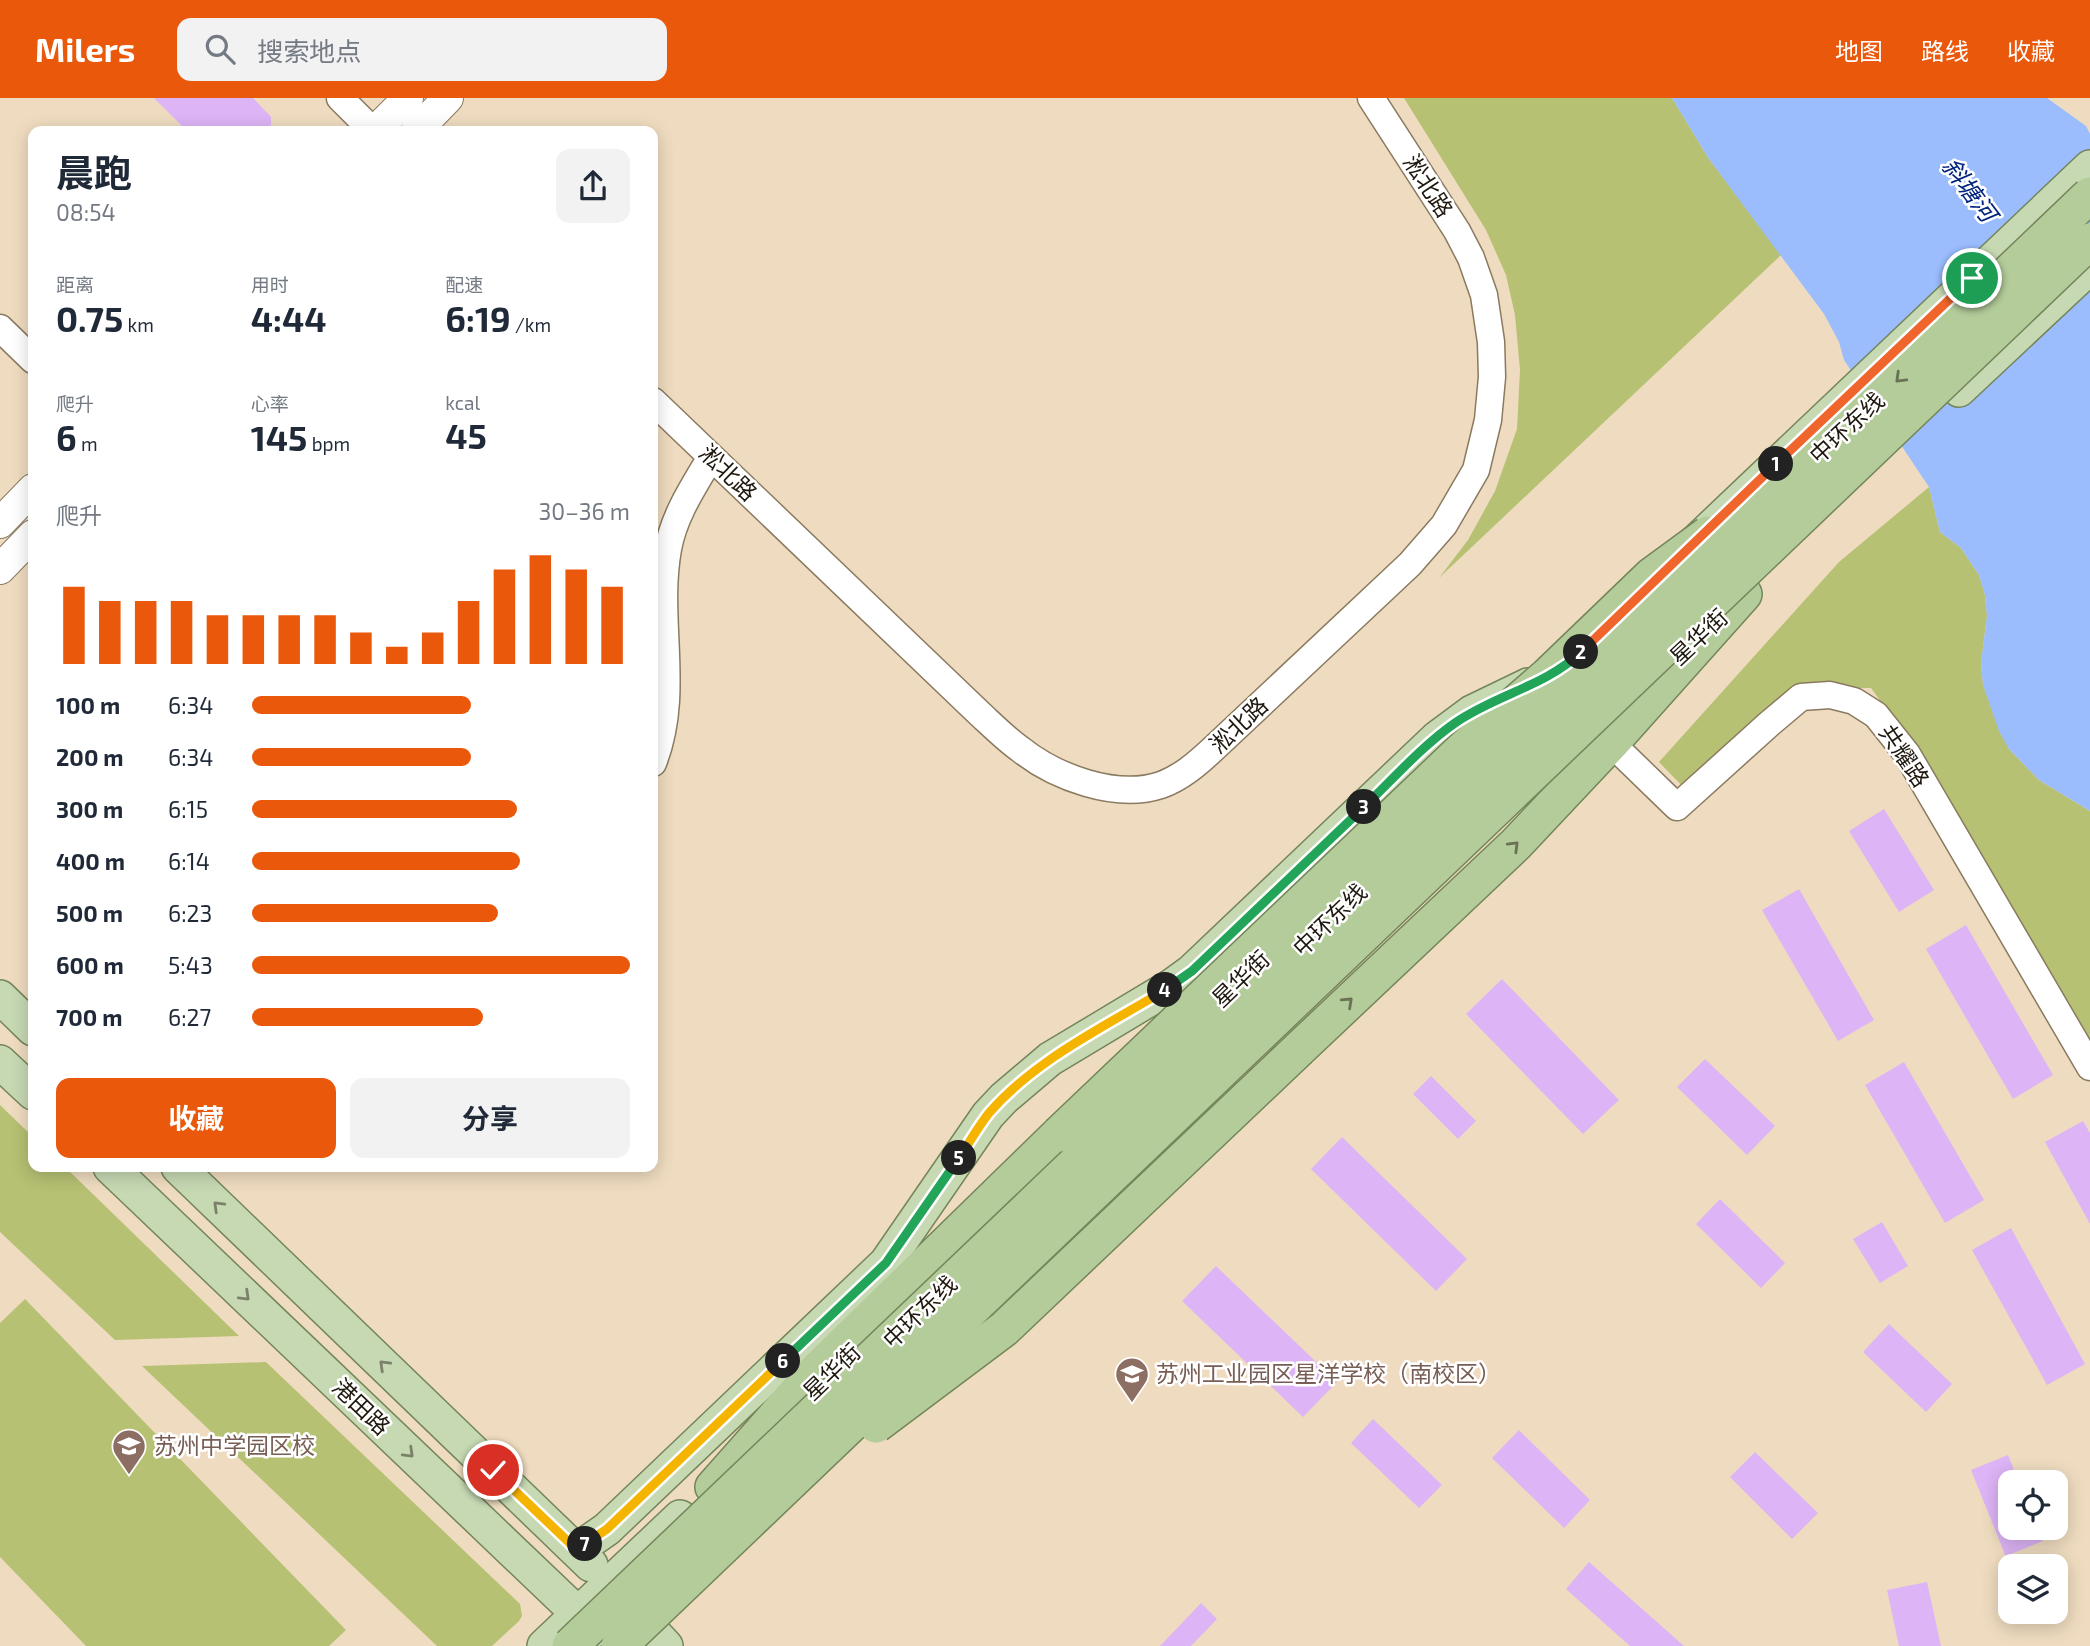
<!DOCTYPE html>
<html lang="zh">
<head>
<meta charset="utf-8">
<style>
  :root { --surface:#fff; --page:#f2f2f3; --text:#1f2937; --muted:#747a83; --accent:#ea580c }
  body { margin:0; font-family:"Exo 2","Noto Sans SC",sans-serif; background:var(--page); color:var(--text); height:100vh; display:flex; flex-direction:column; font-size:26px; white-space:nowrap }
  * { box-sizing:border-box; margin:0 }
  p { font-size:23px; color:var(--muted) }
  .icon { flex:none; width:38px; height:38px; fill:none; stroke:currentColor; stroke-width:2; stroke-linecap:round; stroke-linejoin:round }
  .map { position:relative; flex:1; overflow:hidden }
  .drawer { position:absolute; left:28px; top:28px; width:630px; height:1046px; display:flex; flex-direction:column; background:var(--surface); border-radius:14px; box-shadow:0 4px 18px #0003 }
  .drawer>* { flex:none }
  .fabs { position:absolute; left:1998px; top:1372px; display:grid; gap:14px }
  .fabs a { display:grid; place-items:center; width:70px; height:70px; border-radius:14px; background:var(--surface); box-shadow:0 4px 18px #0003; font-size:35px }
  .pin { position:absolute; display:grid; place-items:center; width:60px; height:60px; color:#fff; margin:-30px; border:4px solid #fff; border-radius:50%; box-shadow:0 2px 7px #0007 }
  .km { position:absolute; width:35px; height:35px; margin:-18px; border-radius:50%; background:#222; color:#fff; font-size:19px; line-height:35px; text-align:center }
  .round { display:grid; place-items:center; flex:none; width:74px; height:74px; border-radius:14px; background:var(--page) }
  .overview { display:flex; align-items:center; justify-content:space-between; height:119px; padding:0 28px }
  h1 { font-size:38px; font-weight:700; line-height:52px }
  .stats { display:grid; grid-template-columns:repeat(3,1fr); gap:10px; height:119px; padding:7px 28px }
  .stats div { display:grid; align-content:center }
  .stats b { font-size:35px; font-weight:700 }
  .stats small { font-size:19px; font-weight:400 }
  .stats p { font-size:19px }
  .chart { height:196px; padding:14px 28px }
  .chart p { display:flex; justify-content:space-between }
  .chart svg { width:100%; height:126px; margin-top:7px; stroke:var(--accent); stroke-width:6 }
  .action { display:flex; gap:14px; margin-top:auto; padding:14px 28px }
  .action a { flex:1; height:80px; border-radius:14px; background:var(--accent); color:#fff; font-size:28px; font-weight:700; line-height:80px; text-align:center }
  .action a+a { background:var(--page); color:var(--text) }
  ul { padding:0 28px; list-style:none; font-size:23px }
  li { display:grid; grid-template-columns:112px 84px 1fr; align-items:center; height:52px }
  li i { height:18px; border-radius:9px; background:var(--accent) }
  header { display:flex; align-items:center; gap:42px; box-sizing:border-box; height:98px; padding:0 35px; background:var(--accent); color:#fff }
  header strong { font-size:33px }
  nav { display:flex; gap:38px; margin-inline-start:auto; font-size:24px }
  .search { width:490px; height:63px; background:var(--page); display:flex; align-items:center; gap:18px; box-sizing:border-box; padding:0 24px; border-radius:14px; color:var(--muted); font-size:26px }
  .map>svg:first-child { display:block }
</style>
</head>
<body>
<header>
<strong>Milers</strong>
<div class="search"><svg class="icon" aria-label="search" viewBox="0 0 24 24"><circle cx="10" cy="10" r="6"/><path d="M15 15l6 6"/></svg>搜索地点</div>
<nav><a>地图</a><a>路线</a><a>收藏</a></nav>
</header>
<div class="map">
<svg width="2090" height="1548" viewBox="0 0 2090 1548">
  <rect width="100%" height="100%" fill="#efdcc0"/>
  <!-- green -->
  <g fill="#b6c173">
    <polygon points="1404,0 1672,0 1709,61 1782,156 1439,480 1468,442 1495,393 1517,331 1520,272 1515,217 1506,177 1486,132"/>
    <polygon points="1929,389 1940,434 1961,450 1979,477 1985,497 1987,518 1981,565 1983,587 2009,651 2039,682 2090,713 2090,948 1945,693 1871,590 1803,590 1686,692 1659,664 1839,464"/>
    <polygon points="0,1007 33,1039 33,1069 65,1069 239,1238 115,1242 0,1134"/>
    <polygon points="25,1201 346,1532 329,1548 86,1548 0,1459 0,1225"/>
    <polygon points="266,1264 520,1506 522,1518 519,1523 492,1548 437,1548 142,1268"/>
  </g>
  <!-- water -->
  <polygon fill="#9bbdfe" points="1672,0 2047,0 2086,28 2090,36 2090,713 2039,682 2009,651 1999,633 1983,587 1981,565 1987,518 1985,497 1979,477 1961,450 1940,434 1929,389 1844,262 1839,244 1824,216 1709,61"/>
  <!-- building -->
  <g fill="#ddb4f6">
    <polygon points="154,0 253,0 271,19 271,27 265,33 187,33"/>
    <polygon points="1884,711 1934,792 1899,814 1849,733"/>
    <polygon points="1799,791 1874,922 1838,943 1762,812"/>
    <polygon points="1966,827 2053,977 2013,1001 1926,851"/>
    <polygon points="1502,881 1619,1002 1583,1036 1466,916"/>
    <polygon points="1705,961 1775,1028 1747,1057 1677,989"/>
    <polygon points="1904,964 1984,1102 1945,1125 1865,987"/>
    <polygon points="1431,978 1476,1023 1458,1041 1413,996"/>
    <polygon points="2083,1023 2090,1035 2090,1126 2045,1044"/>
    <polygon points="1342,1039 1467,1161 1436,1193 1311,1071"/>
    <polygon points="1720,1101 1785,1165 1761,1190 1696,1126"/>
    <polygon points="1882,1124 1908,1168 1880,1185 1853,1141"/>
    <polygon points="2011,1130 2085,1266 2047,1287 1972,1152"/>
    <polygon points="1216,1168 1337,1284 1303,1319 1182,1203"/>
    <polygon points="1889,1226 1952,1286 1926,1314 1863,1254"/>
    <polygon points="1373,1321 1442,1387 1419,1410 1351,1345"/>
    <polygon points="1519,1332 1590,1402 1564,1430 1492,1360"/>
    <polygon points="1755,1354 1818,1415 1792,1441 1730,1379"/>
    <polygon points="2008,1357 2019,1384 2011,1384 2011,1430 2037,1430 2043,1443 2011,1456 2010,1469 1971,1372"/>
    <polygon points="1589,1464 1684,1548 1630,1548 1566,1491"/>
    <polygon points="1927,1484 1941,1548 1899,1548 1887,1492"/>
    <polygon points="1201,1505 1217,1521 1191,1548 1160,1548"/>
  </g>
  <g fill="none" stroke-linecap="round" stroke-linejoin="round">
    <!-- tertiary casing -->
    <g stroke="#8a7a60" stroke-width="29">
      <g id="tertiary">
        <polyline points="340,0 373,33"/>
        <polyline points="0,230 33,262"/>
        <path d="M 653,303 L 980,616 C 993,628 1006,641 1020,651 C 1055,679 1116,702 1161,687 C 1181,680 1198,665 1213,651 L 1410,466 L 1444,427 L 1476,372 L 1488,322 L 1492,279 L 1491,244 L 1484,197 L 1471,160 L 1457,133 L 1371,0"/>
        <polyline points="1601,631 1611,645 1677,709 1769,626 1801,599 1830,597 1854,603 1876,617 1907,656 2090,969"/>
        <path d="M 653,665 C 681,594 655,523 668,451 C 674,417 694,388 711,359"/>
      </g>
    </g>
    <!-- secondary casing -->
    <g stroke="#8a7a60" stroke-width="32">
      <g id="secondary">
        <polyline points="375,33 408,0"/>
        <polyline points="416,33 448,0"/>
        <polyline points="0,425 33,391"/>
        <polyline points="0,471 33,437"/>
      </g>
    </g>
    <!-- primary casing -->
    <g stroke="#738559" stroke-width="36">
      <g id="primary">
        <polyline points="1959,292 2090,169"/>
        <polyline points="1686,453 2090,69"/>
        <polyline points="0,899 33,931"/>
        <polyline points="0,964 33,995"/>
        <polyline points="110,1069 595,1532"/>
        <polyline points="178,1069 591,1467"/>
        <polyline points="577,1452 607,1431 886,1165 988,1017 1004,1000 1050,961 1170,889 1192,873 1437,640 1472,614 1528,587"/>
        <polyline points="625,1504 666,1548"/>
        <polyline points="544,1548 680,1419"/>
      </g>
    </g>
    <!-- trunk casing -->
    <g stroke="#738559" stroke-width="38">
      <g id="trunk">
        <polyline points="1299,951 1516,746 1611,645 1744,496"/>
        <polyline points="713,1389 813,1276 1059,1036"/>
      </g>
    </g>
    <!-- tertiary -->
    <use href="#tertiary" stroke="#fff" stroke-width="26"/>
    <!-- secondary -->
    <use href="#secondary" stroke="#fff" stroke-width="30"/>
    <!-- primary -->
    <use href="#primary" stroke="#c6d9b3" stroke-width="33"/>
    <!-- trunk -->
    <use href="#trunk" stroke="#b3cc9a" stroke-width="35"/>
    <!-- trunk-bridge casing -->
    <g stroke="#738559" stroke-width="38" stroke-linecap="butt">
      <g id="trunk-bridge">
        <polyline points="1059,1036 1462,652 1547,578 1652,477 1708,436"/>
        <polyline points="876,1327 1004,1231 1299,951"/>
        <polyline points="570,1548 2090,97"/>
        <polyline points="619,1548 2090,143"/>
      </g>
    </g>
    <!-- trunk-bridge -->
    <use href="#trunk-bridge" stroke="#b3cc9a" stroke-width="35"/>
  </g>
  <!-- one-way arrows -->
  <defs><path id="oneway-chevron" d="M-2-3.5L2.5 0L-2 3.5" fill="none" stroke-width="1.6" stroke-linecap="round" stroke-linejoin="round" transform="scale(1.75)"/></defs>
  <g stroke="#697254">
    <use href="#oneway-chevron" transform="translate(1900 280) rotate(136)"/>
    <use href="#oneway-chevron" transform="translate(1514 748) rotate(-45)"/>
    <use href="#oneway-chevron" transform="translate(1348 904) rotate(-43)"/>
  </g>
  <g stroke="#7b8269">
    <use href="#oneway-chevron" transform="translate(218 1108) rotate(-136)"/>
    <use href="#oneway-chevron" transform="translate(245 1198) rotate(44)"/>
    <use href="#oneway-chevron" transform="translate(384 1267) rotate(-136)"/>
    <use href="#oneway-chevron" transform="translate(409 1355) rotate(44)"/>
  </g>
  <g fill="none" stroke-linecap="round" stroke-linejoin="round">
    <!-- split-1 casing -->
    <g stroke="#fff" stroke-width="14">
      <polyline id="split-1" points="1776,366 1972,180"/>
    </g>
    <!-- split-2 casing -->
    <g stroke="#fff" stroke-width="14">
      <polyline id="split-2" points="1581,554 1776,366"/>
    </g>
    <!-- split-3 casing -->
    <g stroke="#fff" stroke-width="14">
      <path id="split-3" d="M 1364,709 C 1393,681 1422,648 1455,625 C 1495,597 1546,588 1581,554"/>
    </g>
    <!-- split-4 casing -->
    <g stroke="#fff" stroke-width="14">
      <polyline id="split-4" points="1165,892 1192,873 1364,709"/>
    </g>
    <!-- split-5 casing -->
    <g stroke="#fff" stroke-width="14">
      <path id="split-5" d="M 959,1060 C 969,1045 978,1029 989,1015 C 1036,961 1104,929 1165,892"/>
    </g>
    <!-- split-6 casing -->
    <g stroke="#fff" stroke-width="14">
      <polyline id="split-6" points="783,1263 886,1165 959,1060"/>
    </g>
    <!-- split-7 casing -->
    <g stroke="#fff" stroke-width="14">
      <polyline id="split-7" points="585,1446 607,1431 783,1263"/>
    </g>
    <!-- split-8 casing -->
    <g stroke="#fff" stroke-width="14">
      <polyline id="split-8" points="493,1372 577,1452 585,1446"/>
    </g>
    <!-- split-1 -->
    <use href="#split-1" stroke="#f0652b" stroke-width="9"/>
    <!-- split-2 -->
    <use href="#split-2" stroke="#f0652b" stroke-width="9"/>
    <!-- split-3 -->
    <use href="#split-3" stroke="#22a559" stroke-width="9"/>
    <!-- split-4 -->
    <use href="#split-4" stroke="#22a559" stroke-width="9"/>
    <!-- split-5 -->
    <use href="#split-5" stroke="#f5b400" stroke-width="9"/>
    <!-- split-6 -->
    <use href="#split-6" stroke="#22a559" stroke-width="9"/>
    <!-- split-7 -->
    <use href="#split-7" stroke="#f5b400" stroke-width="9"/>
    <!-- split-8 -->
    <use href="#split-8" stroke="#f5b400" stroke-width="9"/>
  </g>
  <!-- icons -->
  <defs>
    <g id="school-pin" transform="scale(1.75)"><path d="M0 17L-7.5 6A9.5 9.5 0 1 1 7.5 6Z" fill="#8d6e63" stroke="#fff"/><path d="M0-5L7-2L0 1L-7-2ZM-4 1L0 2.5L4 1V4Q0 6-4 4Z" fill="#fff"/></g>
  </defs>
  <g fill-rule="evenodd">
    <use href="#school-pin" x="1132" y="1276"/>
    <use href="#school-pin" x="129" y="1348"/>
  </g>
  <g text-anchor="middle" stroke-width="5" stroke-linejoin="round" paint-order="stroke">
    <!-- street labels -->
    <g font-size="23" fill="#1f180e" stroke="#fff">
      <text transform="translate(1428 88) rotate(57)" y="8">淞北路</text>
      <text transform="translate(1847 330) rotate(-43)" y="8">中环东线</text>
      <text transform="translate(728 375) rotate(44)" y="8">淞北路</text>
      <text transform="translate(1699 539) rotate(-43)" y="8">星华街</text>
      <text transform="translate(1239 627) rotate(-43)" y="8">淞北路</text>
      <text transform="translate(1904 658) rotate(56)" y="8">共耀路</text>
      <text transform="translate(1330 822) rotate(-44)" y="8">中环东线</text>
      <text transform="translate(1241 881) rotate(-44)" y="8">星华街</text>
      <text transform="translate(920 1214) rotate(-44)" y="8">中环东线</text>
      <text transform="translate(832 1274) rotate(-44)" y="8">星华街</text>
      <text transform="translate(361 1309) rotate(44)" y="8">港田路</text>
    </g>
    <!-- education labels -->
    <g font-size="23" fill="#785e54" stroke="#fff" text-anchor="start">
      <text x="1156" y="1284">苏州工业园区星洋学校（南校区）</text>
      <text x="154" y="1356">苏州中学园区校</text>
    </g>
    <!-- water labels -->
    <g font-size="24" font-style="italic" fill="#00257e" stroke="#fff">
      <text transform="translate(1969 92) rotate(53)" y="8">斜塘河</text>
    </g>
  </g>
</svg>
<div class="fabs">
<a><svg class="icon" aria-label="locate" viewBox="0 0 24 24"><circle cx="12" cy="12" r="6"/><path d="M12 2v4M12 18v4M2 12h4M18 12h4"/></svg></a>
<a><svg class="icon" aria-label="layers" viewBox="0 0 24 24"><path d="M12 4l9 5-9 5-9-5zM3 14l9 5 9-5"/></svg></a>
</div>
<div class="pin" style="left:1972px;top:180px;background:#1e9e55"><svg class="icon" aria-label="arrive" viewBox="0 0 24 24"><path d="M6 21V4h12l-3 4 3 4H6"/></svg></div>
<div class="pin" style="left:493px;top:1372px;background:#d93025"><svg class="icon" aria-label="check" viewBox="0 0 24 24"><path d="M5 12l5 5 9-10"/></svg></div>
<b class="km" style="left:1776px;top:366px">1</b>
<b class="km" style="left:1581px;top:554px">2</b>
<b class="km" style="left:1364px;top:709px">3</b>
<b class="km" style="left:1165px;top:892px">4</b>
<b class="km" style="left:959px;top:1060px">5</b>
<b class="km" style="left:783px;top:1263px">6</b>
<b class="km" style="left:585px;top:1446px">7</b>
<section class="drawer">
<div class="overview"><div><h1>晨跑</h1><p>08:54</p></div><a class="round"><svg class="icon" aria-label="share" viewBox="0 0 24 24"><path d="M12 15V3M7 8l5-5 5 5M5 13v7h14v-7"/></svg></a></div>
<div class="stats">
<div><p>距离</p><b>0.75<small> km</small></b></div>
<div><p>用时</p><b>4:44</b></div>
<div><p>配速</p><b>6:19<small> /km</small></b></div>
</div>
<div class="stats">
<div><p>爬升</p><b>6<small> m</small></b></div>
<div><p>心率</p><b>145<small> bpm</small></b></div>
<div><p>kcal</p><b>45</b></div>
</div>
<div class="chart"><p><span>爬升</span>30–36 m</p>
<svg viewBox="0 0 160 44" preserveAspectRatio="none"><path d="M5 44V17M15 44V22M25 44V22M35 44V22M45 44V27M55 44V27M65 44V27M75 44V27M85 44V33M95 44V38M105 44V33M115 44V22M125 44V11M135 44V6M145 44V11M155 44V17"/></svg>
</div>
<ul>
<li><b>100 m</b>6:34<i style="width:58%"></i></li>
<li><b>200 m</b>6:34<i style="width:58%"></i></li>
<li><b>300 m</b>6:15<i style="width:70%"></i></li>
<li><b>400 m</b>6:14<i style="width:71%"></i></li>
<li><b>500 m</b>6:23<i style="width:65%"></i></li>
<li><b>600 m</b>5:43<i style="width:100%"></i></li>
<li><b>700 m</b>6:27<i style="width:61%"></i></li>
</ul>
<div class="action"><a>收藏</a><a>分享</a></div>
</section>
</div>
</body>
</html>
